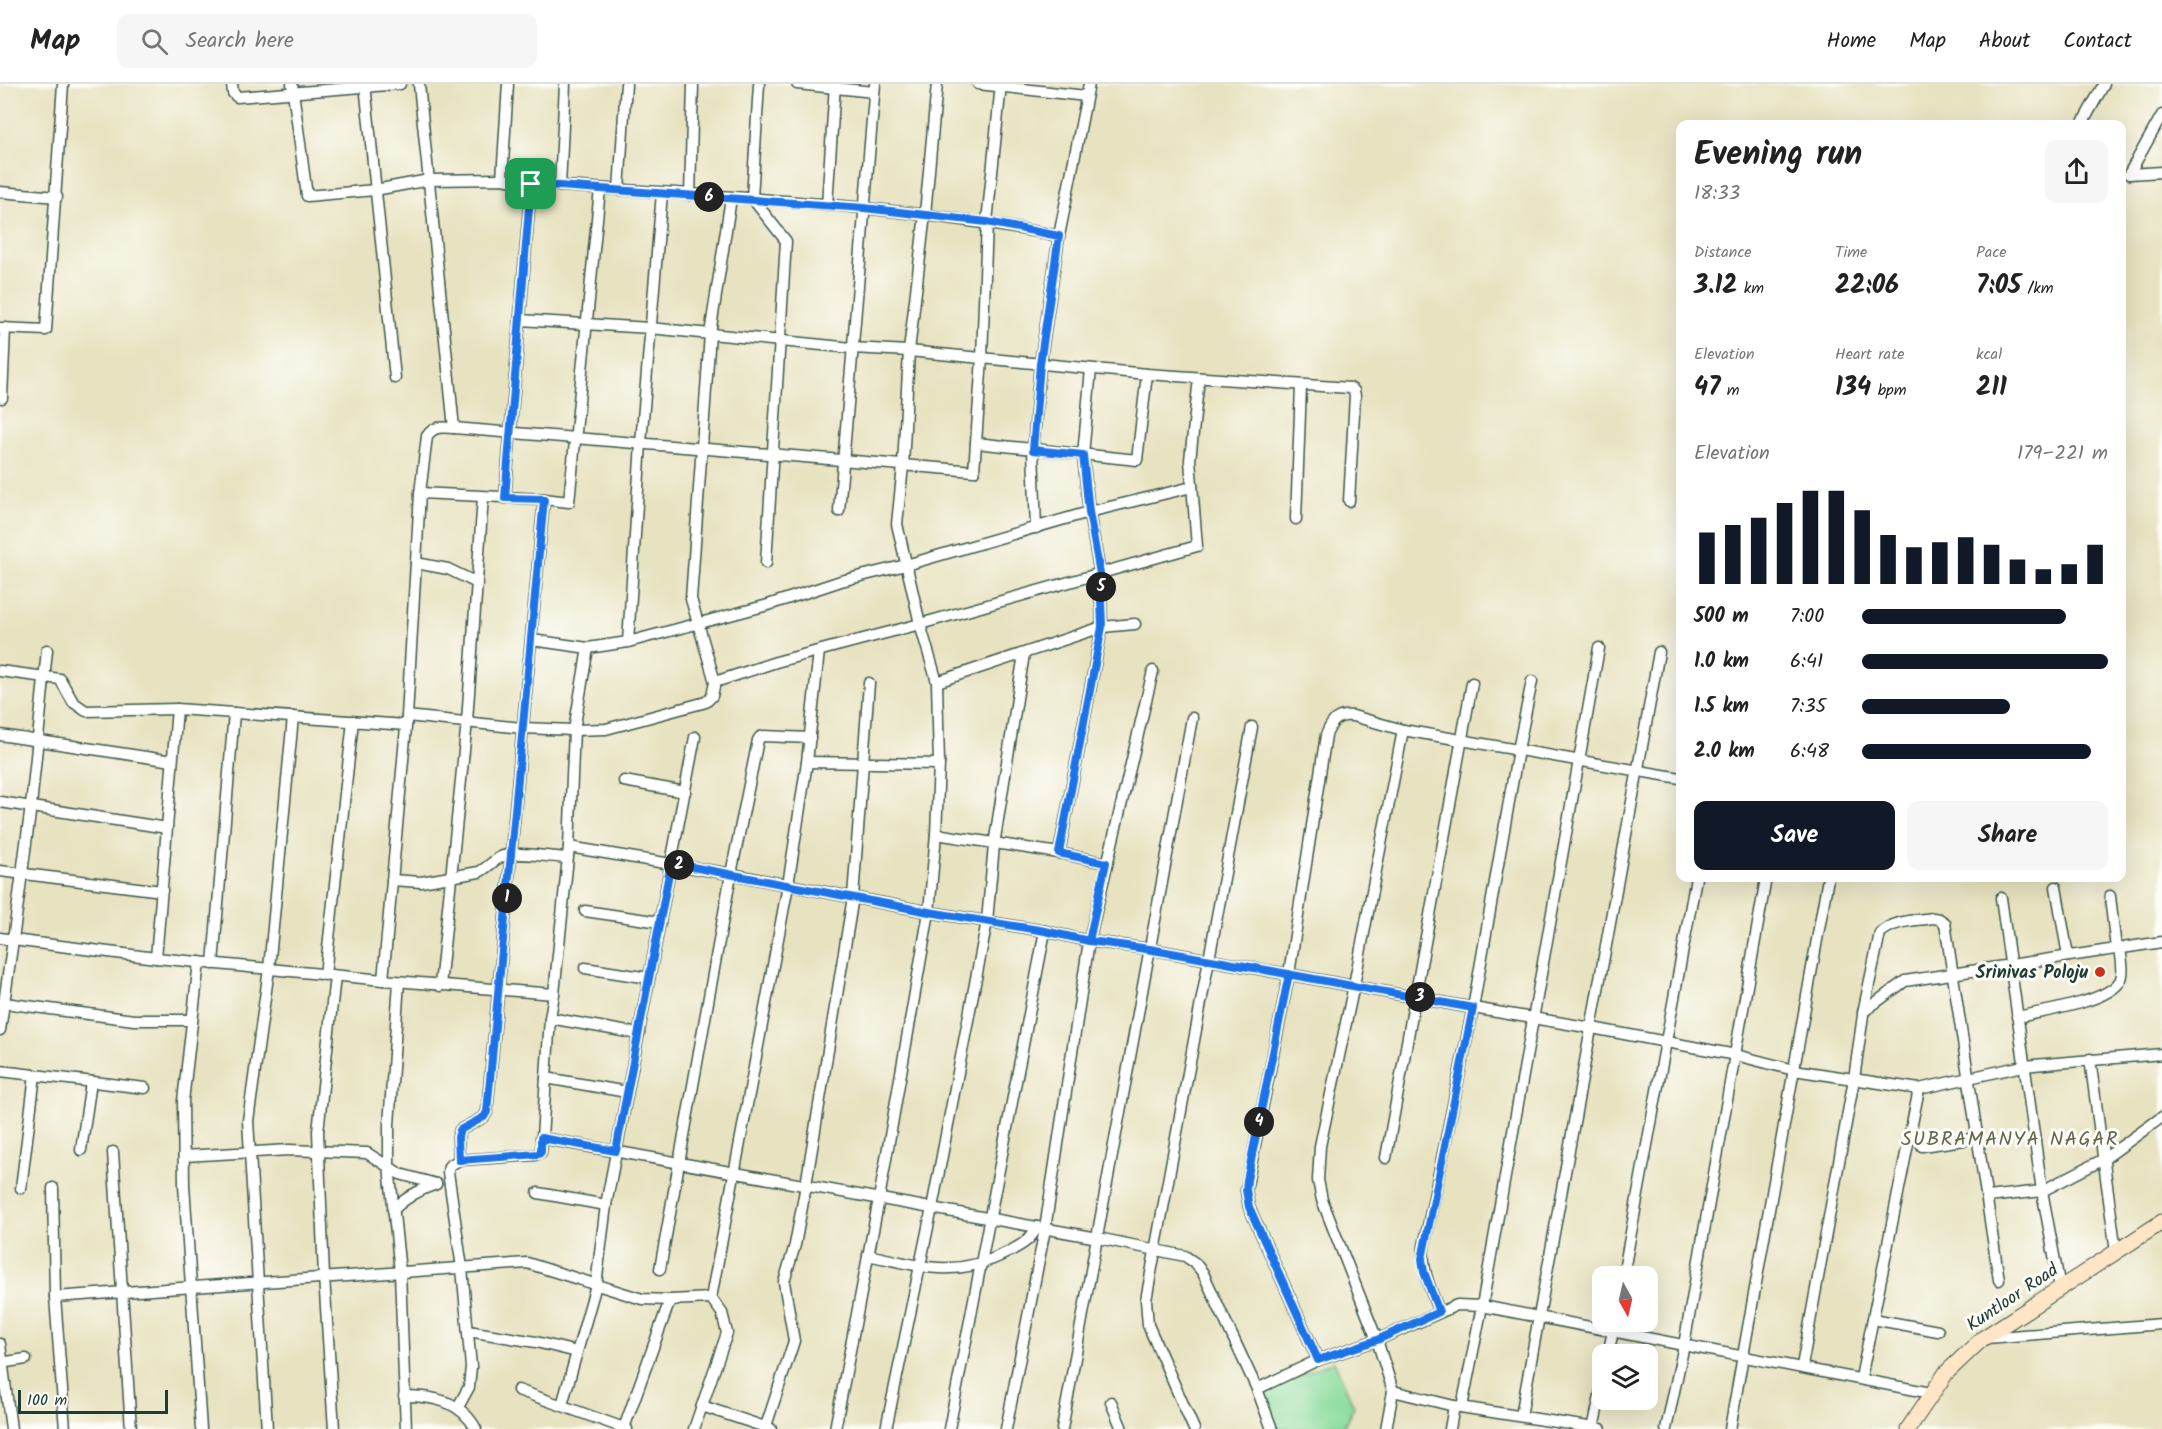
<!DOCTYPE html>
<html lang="en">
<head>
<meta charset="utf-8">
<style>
  :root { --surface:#fff; --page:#f6f6f6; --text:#222; --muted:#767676; --line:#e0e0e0; --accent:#111827 }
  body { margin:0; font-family:Kalam,sans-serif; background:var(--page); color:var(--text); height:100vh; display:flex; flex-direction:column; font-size:22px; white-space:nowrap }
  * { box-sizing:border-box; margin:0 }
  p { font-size:20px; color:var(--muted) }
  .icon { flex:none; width:33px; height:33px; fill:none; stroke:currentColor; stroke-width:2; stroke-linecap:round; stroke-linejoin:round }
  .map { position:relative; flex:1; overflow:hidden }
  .panel { position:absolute; left:1676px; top:36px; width:450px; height:762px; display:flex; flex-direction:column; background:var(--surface); border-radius:12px; box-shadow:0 6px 24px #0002 }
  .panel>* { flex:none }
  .needle { width:39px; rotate:172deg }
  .fabs { position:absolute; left:1592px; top:1182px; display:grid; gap:12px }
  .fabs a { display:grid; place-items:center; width:66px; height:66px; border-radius:12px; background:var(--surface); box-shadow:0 6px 24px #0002; font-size:30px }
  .scale { position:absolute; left:18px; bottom:15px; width:150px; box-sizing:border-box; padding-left:6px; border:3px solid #1f3d34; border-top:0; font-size:16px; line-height:21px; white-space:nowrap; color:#1f3d34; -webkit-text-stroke:4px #fdfcf7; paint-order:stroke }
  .pin { position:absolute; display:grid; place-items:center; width:51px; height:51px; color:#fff; margin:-26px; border-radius:12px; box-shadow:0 3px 9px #0006 }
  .km { position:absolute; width:30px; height:30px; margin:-15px; border-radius:50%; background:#222; color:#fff; font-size:16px; line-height:30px; text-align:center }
  .round { display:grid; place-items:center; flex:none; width:63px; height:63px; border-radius:12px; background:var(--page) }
  .summary { display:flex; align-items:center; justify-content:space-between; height:102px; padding:0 18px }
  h1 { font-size:33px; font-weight:800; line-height:45px }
  .stats { display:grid; grid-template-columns:repeat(3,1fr); gap:9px; height:102px; padding:6px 18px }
  .stats div { display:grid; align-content:center }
  .stats b { font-size:26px; font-weight:800 }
  .stats small { font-size:16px; font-weight:400 }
  .stats p { font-size:16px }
  .chart { height:168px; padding:12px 18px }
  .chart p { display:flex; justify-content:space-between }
  .chart svg { width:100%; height:108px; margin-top:6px; stroke:var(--accent); stroke-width:6 }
  .action { display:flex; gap:12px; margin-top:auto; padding:12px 18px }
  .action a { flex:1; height:69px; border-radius:12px; background:var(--accent); color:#fff; font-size:24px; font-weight:800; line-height:69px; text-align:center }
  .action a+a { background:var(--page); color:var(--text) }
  ul { padding:0 18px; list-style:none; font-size:20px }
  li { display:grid; grid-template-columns:96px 72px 1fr; align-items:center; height:45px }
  li i { height:15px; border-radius:8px; background:var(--accent) }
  header { display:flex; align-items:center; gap:36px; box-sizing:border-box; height:84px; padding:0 30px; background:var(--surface); border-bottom:2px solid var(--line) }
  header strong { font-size:28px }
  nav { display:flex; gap:33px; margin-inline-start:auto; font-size:21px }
  .search { width:420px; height:54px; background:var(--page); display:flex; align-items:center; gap:15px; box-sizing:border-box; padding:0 21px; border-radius:12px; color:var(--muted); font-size:22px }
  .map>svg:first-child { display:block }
</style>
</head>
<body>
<header>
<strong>Map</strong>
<div class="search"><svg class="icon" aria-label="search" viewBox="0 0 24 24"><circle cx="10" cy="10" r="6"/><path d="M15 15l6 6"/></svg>Search here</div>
<nav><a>Home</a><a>Map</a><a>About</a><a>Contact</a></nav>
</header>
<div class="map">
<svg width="2162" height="1345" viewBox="0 0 2162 1345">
  <rect width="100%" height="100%" fill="#fdfcf7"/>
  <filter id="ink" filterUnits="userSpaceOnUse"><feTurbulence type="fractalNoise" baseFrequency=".0167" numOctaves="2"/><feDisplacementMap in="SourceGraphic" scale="12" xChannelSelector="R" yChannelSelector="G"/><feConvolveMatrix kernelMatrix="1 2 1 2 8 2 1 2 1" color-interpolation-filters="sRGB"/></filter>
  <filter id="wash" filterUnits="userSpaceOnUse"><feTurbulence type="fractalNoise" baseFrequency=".008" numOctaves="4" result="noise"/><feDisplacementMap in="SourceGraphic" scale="24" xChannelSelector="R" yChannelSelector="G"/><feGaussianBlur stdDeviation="1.35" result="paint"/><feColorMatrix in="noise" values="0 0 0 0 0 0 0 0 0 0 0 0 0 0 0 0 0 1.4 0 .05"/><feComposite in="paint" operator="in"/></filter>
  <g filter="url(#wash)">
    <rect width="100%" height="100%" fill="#e7e2bf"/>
    <!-- green -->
    <polygon fill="#8bdc9c" stroke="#558c68" stroke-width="1.5" points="1334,1277 1354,1323 1342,1345 1274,1345 1263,1307"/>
  </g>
  <g filter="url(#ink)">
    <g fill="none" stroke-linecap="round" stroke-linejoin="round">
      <!-- street casing -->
      <g stroke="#3d5649" stroke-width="13">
        <g id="street">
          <polyline points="232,0 233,9 237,13 400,0"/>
          <path d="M 292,0 L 307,112 L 375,106 L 429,96 L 502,95 L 531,100 C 707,112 885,118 1059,152"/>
          <polyline points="365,0 395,294"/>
          <polyline points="419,0 454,344"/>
          <polyline points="759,0 752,114 786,157 766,479"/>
          <polyline points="797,0 874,8"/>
          <polyline points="978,0 1086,12"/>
          <polyline points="2082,40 2104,0"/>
          <polyline points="2129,90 2162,31"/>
          <polyline points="2129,90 2162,88"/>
          <polyline points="502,95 508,0"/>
          <polyline points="560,102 565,0"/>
          <polyline points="619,106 626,0"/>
          <polyline points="0,108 57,113"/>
          <polyline points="690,111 693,0"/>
          <polyline points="731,114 710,250 691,515 715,598 776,578 920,540 897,440 903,382 909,267 925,130 937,0"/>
          <polyline points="827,121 835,0"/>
          <polyline points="520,236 650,244 852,264 909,267 1147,290 1350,304 1354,307 1355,312 1349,417"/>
          <polyline points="0,244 46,246 63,0"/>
          <polyline points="1091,285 1083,371 1089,428 1192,403"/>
          <polyline points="2,314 5,244"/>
          <polyline points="976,359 1137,376 1147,290"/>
          <polyline points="420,409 544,415 569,418 600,105"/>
          <polyline points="505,414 531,100"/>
          <polyline points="839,427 875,0"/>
          <polyline points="1296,435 1301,302"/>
          <polyline points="1036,444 1033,366 1040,281 1059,152 1089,0"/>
          <polyline points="416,479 448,485 477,499"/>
          <polyline points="532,556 588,564 628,558 768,521 841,497 906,481 1089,428 1100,490 1102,543 1059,769 1106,779"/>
          <polyline points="628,558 641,359 662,109"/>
          <polyline points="1599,564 1482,1222 1931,1309"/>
          <polyline points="0,587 60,595 73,618 86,627 177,625 406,641"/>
          <polyline points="937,598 1102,543 1135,540"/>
          <polyline points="407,632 522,644 574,646 606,645 706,618 712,612 715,598"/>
          <polyline points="0,651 172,677"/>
          <polyline points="807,678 939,680"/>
          <polyline points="624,697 685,708"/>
          <polyline points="0,718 167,744"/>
          <polyline points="936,750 1059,769"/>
          <polyline points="569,763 731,790 929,828 1045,847 1089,857 1150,865 1473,924 1592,944 1736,971 1794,986 1919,1005 2023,982 2162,970"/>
          <polyline points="0,787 162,807"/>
          <path d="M 392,796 L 421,798 L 479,788 C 488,784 494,775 503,772 C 520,767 550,773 567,774"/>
          <polyline points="2056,803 2068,872"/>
          <polyline points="2110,812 2116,865"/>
          <polyline points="2001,814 2042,1107 2060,1204"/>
          <polyline points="585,827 660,838"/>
          <polyline points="0,854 13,856 31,722 47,566"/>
          <polyline points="156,874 177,625"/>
          <polyline points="199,878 183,1017 184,1101 201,1345"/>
          <polyline points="213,880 234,629"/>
          <polyline points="585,884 649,894"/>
          <polyline points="325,891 353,637"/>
          <polyline points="383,896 554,910 569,763 574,646 588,564"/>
          <polyline points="399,898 389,1041 389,1082 400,1188 406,1345"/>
          <polyline points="440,902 467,637 483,413"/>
          <path d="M 0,919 L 4,919 L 13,856 L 156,874 L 383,896 L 407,632 L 420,409 L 427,352 C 434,342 442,343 454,344 L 974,387 L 982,274 L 987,138 L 1001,0"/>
          <polyline points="1863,928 1905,897 2162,858"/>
          <path d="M 2017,933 C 2041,928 2108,918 2120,897 C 2125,888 2121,874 2120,864"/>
          <polyline points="550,934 639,950"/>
          <polyline points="0,946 4,919 134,936 192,936"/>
          <polyline points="2090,975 2116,1168"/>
          <polyline points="0,987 145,1004"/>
          <polyline points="546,994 627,1008"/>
          <polyline points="541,1054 1098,1154 1185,1172 1195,1179 1203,1189 1257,1305 1272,1345"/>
          <polyline points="1922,1062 1978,1054"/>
          <polyline points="81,1066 91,998"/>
          <polyline points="113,1068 131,1345"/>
          <polyline points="184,1072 289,1066 367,1069 400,1090 436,1100"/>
          <polyline points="1386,1074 1472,599"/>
          <polyline points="459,1076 458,1053 460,1046 484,1033 487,1028 544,415"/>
          <polyline points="21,1104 35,991"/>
          <polyline points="53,1104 55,1213 65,1345"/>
          <polyline points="538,1109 606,1121"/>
          <polyline points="1987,1113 2042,1107 2104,1075 2162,1033"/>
          <path d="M 393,1126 C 405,1114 421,1105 436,1100"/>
          <path d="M 868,1171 C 920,1182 955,1195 1006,1169 C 1020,1162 1030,1157 1037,1143"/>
          <polyline points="660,1185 731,790 758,656 760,653 764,652 810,654"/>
          <polyline points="1623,1192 1696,794"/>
          <polyline points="55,1213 527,1179 642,1215 670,1216 711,1214"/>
          <path d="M 1439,1228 C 1431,1206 1421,1186 1424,1162 L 1473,924 L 1518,666 L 1532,597"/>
          <polyline points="1873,1235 1938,1247"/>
          <polyline points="468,1247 536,1258 577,1268"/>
          <polyline points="1986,1254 2162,1240"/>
          <polyline points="0,1260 11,1345"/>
          <polyline points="1608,1270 1615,1238"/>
          <path d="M 1318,1276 L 1249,1123 L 1246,1106 L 1289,890 L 1326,651 C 1332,637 1337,630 1353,632 L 1403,646 L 1680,694"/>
          <polyline points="0,1279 26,1275"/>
          <path d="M 1802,1282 L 1854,995 L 1864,924 L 1880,849 C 1895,836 1914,837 1933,834 L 1939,835 L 1945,839 L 1999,1196"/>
          <polyline points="1861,1294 1919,1005"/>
          <polyline points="1257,1305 1318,1276 1377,1256 1457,1221 1482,1222 1462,1323"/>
          <polyline points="518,1306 624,1344"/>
          <polyline points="1393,1307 1377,1256 1322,1116 1318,1096 1320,1062 1354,901 1403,646"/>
          <path d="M 404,1312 C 434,1312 461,1317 476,1345"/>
          <polyline points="1111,1318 1122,1345"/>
          <polyline points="562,1321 596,1201 606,1121 695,653"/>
          <polyline points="702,1322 771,1345"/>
          <polyline points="458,1323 469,1303 471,1283 462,1184 448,1088 449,1082 459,1076 535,1071 541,1068 550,934 554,910"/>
          <polyline points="1521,1332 1659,568"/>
          <polyline points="267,1345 248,1037 269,885 293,633"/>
          <polyline points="334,1345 324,1193 318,1048 335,892"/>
          <polyline points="627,1345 624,1344 670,1216"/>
          <polyline points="694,1345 727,1249 722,1229 711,1214 788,801 807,678 819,567"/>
          <polyline points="765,1345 794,1257 784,1198 795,1161 806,1101 853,813 869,599"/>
          <polyline points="835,1345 879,1115 929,828 936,750 939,680 937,598 920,540 1197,462 1190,376 1199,294"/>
          <polyline points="886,1345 932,1124 987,837 994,761 1024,570"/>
          <polyline points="949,1345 1045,847"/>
          <polyline points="1006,1345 1045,1145 1089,857 1153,587"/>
          <polyline points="1062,1345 1192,634"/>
          <polyline points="1194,1345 1148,1241 1146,1216 1252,643"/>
          <polyline points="1386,1345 1393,1307 1454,1322"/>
          <polyline points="1450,1345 1454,1322 1601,1345"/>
          <polyline points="1593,1345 1602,1302"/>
          <polyline points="1666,1345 1684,1261 1766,794"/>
          <polyline points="1730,1345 1828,794"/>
        </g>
      </g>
      <!-- secondary casing -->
      <g stroke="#3d5649" stroke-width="17">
        <polyline id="secondary" points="1908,1345 1946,1289 1982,1255 2162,1138"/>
      </g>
      <!-- street -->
      <use href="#street" stroke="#fff" stroke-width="10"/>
      <!-- secondary -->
      <use href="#secondary" stroke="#fde5c5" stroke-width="15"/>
    </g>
  </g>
  <g fill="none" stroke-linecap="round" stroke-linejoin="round" filter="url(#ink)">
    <!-- route casing -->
    <g stroke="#fff" stroke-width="12">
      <path id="route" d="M 531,100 L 505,414 L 544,415 L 487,1028 L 484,1033 L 460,1046 L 458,1053 L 459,1076 L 539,1070 L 541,1068 L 541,1054 L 616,1067 L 671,779 L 929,828 L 1045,847 L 1089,857 L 1150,865 L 1473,924 L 1422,1175 L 1424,1188 L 1439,1228 L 1377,1256 L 1318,1276 L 1249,1123 L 1246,1106 L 1247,1096 L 1289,890 C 1222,878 1156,865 1089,857 L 1106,779 L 1059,769 L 1102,543 L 1100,490 L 1089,428 L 1083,371 L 1033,366 L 1040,280 L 1059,152 L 987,138 L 864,124 L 531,100"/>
    </g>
    <!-- route -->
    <use href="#route" stroke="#1a73e8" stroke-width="8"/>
  </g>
  <!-- markers -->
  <circle fill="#c8321e" stroke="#fdfcf7" stroke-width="2" cx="2100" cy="888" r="6"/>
  <g text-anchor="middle" stroke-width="6" stroke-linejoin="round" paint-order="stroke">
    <!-- poi labels -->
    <g font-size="18" font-weight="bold" fill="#1f3d34" stroke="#fdfcf7" text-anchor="end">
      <text x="2088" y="894">Srinivas Poloju</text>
    </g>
    <!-- street labels -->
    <g font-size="18" fill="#1f3d34" stroke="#fdfcf7">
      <text transform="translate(2012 1213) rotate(-34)" y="6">Kuntloor Road</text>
    </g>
    <!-- neighbourhood labels -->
    <g font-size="20" letter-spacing="1.5" fill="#62674e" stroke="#fdfcf7">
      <text x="2010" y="1061">SUBRAMANYA NAGAR</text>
    </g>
  </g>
</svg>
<div class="fabs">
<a><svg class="needle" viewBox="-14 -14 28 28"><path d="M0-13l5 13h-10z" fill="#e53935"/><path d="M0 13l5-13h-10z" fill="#767676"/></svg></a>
<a><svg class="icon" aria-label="layers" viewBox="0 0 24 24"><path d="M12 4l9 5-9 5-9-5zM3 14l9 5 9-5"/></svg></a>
</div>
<div class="scale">100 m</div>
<div class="pin" style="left:531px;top:100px;background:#1e9e55"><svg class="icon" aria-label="arrive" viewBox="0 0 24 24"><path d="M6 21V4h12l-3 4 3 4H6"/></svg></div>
<b class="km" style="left:507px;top:814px">1</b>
<b class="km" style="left:679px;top:781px">2</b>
<b class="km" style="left:1420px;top:913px">3</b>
<b class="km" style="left:1259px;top:1038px">4</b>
<b class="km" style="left:1101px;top:503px">5</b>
<b class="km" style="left:709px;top:113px">6</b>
<section class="panel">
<div class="summary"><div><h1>Evening run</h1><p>18:33</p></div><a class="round"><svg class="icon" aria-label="share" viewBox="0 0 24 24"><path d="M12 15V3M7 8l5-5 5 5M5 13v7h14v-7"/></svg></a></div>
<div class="stats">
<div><p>Distance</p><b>3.12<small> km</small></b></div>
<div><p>Time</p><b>22:06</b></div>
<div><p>Pace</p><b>7:05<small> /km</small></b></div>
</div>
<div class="stats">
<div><p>Elevation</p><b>47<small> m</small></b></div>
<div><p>Heart rate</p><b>134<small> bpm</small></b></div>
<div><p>kcal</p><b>211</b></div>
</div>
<div class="chart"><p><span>Elevation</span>179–221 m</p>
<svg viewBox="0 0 160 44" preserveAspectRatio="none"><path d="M5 44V23M15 44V20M25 44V17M35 44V11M45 44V6M55 44V6M65 44V14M75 44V24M85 44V29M95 44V27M105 44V25M115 44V28M125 44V34M135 44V38M145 44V36M155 44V28"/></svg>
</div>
<ul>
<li><b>500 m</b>7:00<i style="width:83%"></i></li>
<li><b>1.0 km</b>6:41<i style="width:100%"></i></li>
<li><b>1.5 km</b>7:35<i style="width:60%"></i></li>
<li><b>2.0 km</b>6:48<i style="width:93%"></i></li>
</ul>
<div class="action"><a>Save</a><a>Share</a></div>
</section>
</div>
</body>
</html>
